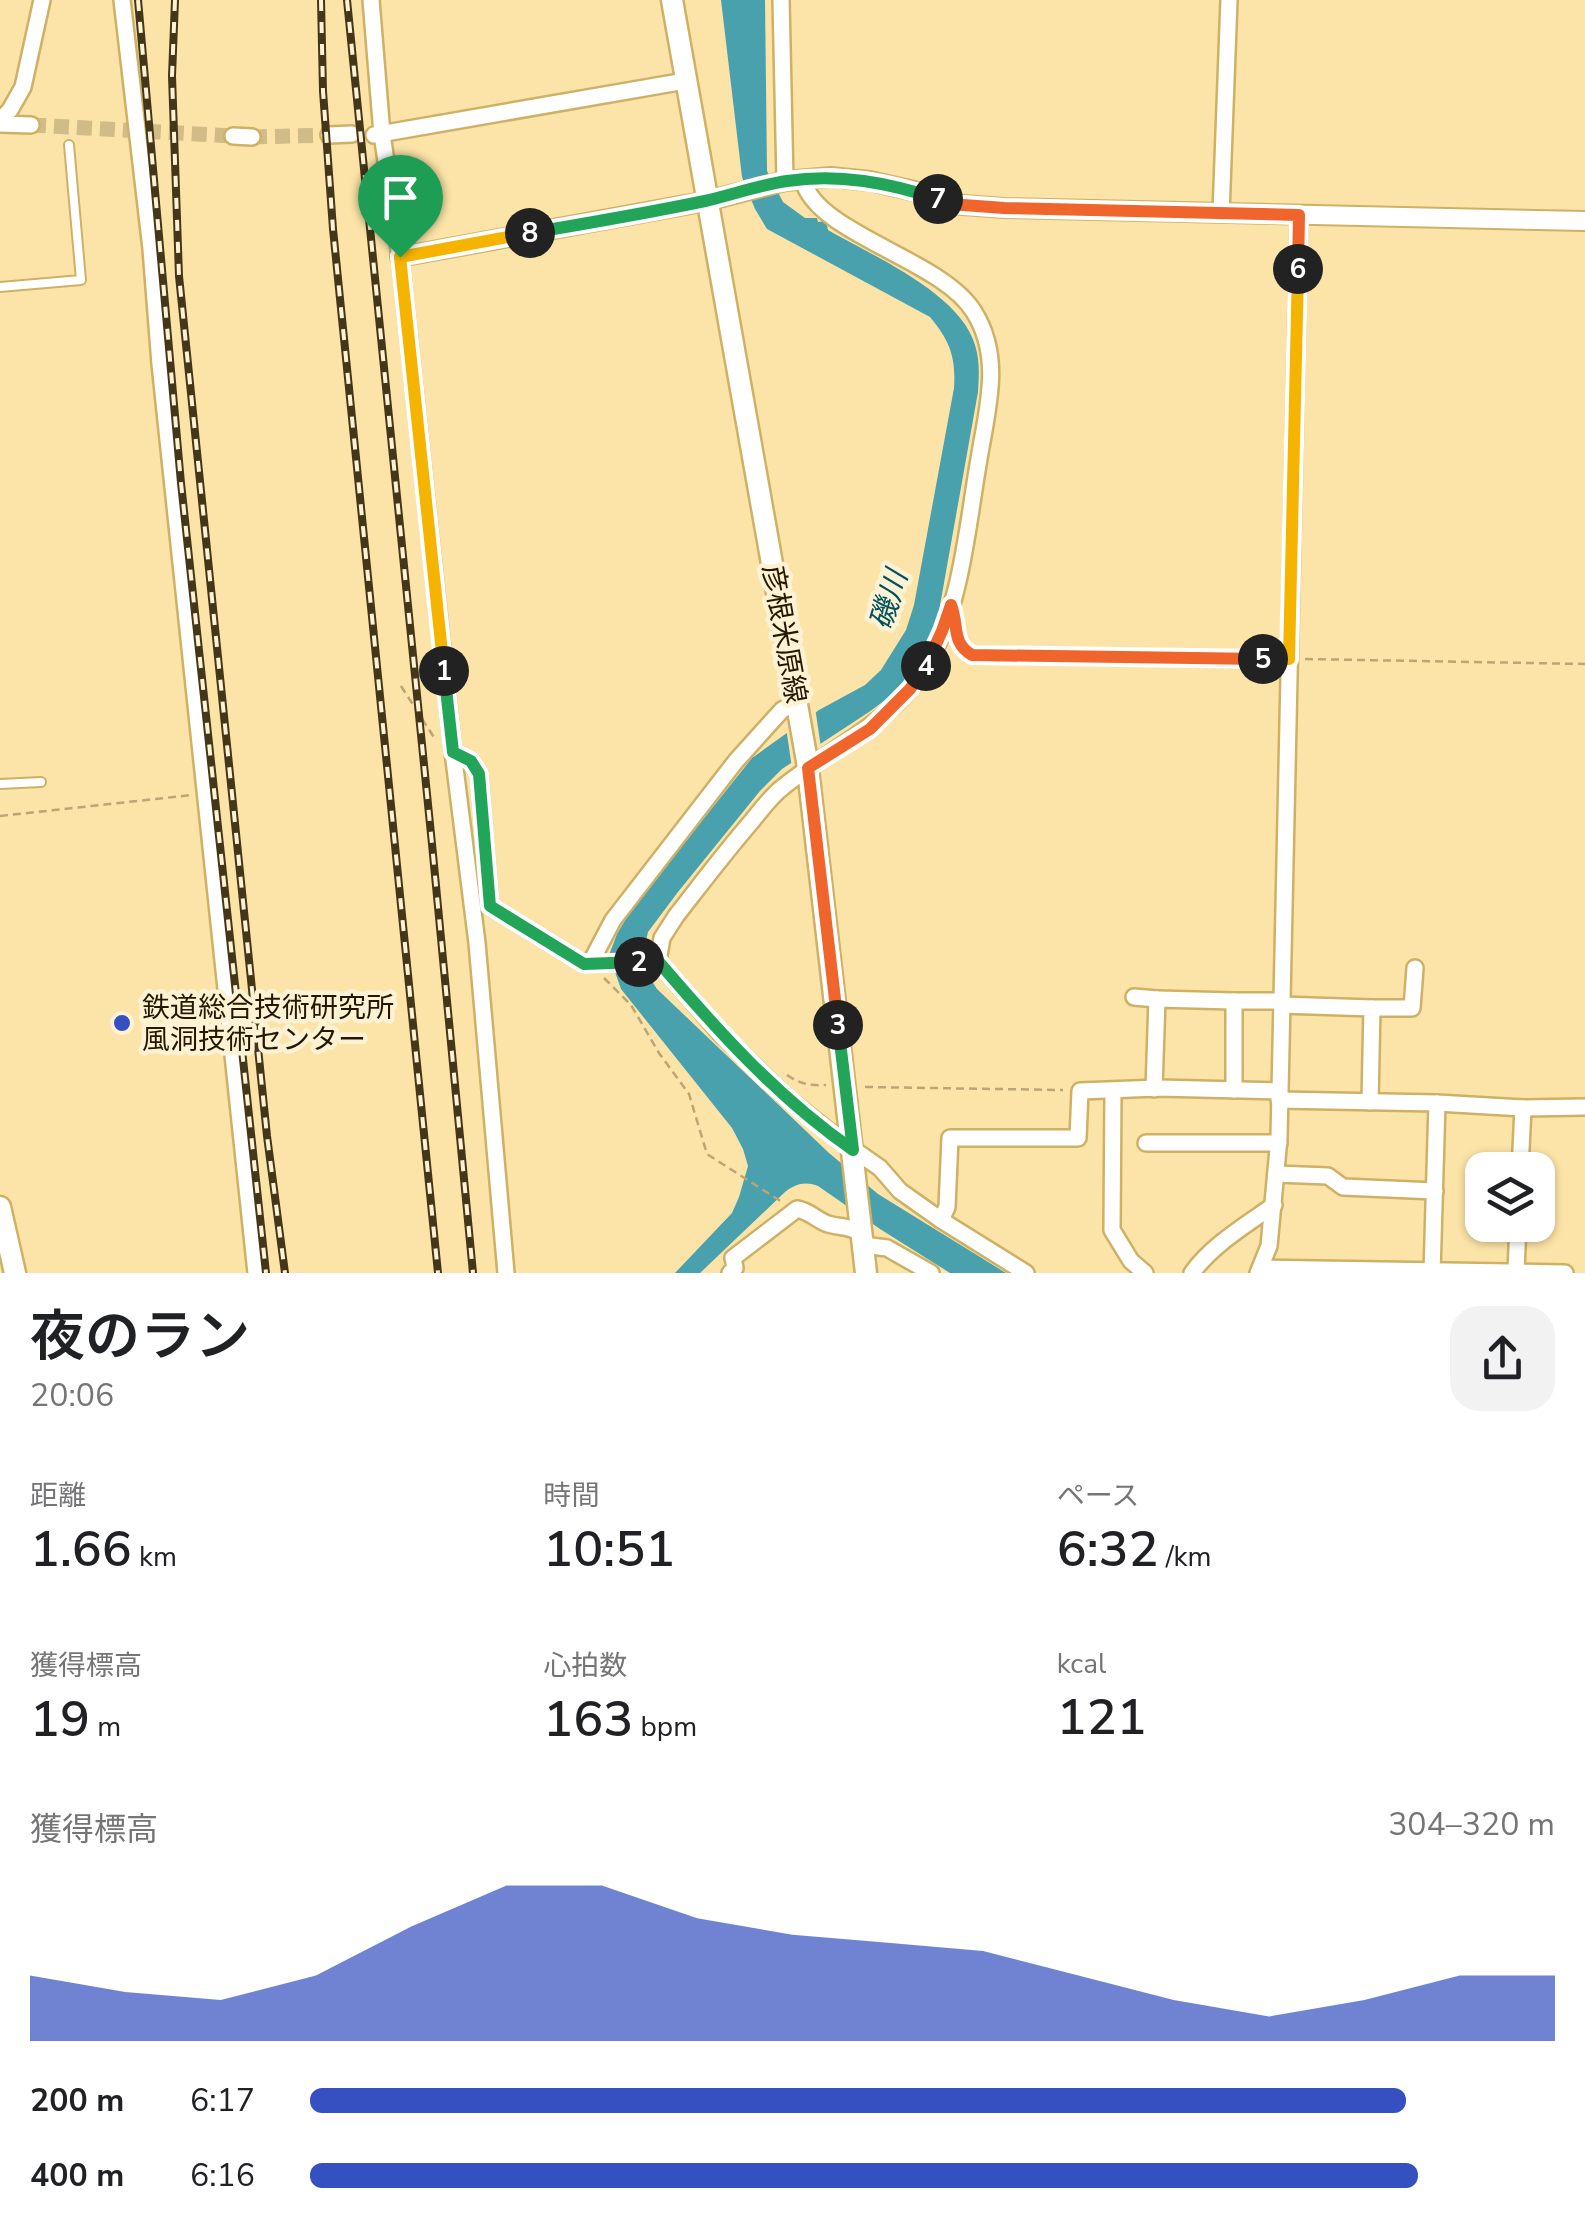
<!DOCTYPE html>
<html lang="ja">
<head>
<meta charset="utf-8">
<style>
  :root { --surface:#fff; --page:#f2f2f2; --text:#202124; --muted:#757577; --accent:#3550c1 }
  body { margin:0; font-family:"Nunito Sans","Noto Sans JP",sans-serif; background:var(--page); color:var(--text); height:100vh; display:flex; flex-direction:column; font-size:38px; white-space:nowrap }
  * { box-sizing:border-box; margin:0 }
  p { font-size:32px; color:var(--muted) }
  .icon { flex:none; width:55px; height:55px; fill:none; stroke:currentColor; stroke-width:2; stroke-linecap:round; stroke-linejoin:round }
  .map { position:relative; height:1273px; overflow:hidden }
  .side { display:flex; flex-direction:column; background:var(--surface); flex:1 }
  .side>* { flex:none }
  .tools { position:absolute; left:1465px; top:1152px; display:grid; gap:20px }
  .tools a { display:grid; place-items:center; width:90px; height:90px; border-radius:20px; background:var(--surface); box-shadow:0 2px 8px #0004; font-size:50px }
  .pin { position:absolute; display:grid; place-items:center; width:85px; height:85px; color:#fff; margin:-102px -42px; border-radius:50% 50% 50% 0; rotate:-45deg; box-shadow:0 0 10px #0007 }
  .pin .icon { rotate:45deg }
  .km { position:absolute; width:50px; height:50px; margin:-25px; border-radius:50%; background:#222; color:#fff; font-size:28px; line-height:50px; text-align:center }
  .round { display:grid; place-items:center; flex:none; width:105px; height:105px; border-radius:30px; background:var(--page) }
  .head { display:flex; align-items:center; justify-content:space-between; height:170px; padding:0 30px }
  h1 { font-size:55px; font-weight:600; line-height:75px }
  .stats { display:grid; grid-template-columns:repeat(3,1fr); gap:15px; height:170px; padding:10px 30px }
  .stats div { display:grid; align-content:center }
  .stats b { font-size:50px; font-weight:600 }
  .stats small { font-size:28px; font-weight:400 }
  .stats p { font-size:28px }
  .chart { height:280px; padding:20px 30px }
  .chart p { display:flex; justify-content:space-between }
  .chart svg { width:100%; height:180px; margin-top:10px; fill:var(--accent); opacity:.7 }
  ul { padding:0 30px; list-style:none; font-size:32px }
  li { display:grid; grid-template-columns:160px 120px 1fr; align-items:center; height:75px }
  li i { height:25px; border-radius:12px; background:var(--accent) }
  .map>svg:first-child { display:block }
</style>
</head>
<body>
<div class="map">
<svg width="1585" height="1273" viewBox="0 0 1585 1273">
  <rect width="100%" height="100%" fill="#fce4a8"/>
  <!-- water -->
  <path fill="#4aa1ae" d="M 721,0 L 765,0 L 767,171 L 783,202 L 805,218 L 817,218 L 818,222 L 826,221 L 828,230 C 873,256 960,293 975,345 C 980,361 979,376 978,392 L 939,611 L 929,642 L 913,671 L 892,695 L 869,712 L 782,769 L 760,791 L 678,892 L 648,932 L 644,949 L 643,967 L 657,989 L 829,1153 L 878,1194 L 1006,1273 L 950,1273 L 880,1229 L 818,1186 C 804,1181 796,1184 785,1192 L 700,1273 L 675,1273 L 732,1213 L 739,1197 L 748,1166 L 743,1149 L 732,1128 L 621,989 L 609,955 L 617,934 L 631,910 L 752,758 L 819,710 L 865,685 L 881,670 L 906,630 L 914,605 L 954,388 C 956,357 950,341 930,317 L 767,229 L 755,209 L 742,177 Z"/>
  <!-- pier -->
  <polygon fill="#fce4a8" points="815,707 821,748 792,768 786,727"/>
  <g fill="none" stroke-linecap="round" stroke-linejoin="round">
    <!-- minor-tunnel -->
    <g stroke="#d1bb86" stroke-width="15" stroke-dasharray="15 8" stroke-linecap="butt">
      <polyline points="31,125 233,136"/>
      <polyline points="252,137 329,135"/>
    </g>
    <!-- service casing -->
    <g stroke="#ceb166" stroke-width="12">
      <g id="service">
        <polyline points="0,287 81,280 69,145"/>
        <polyline points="0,784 41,782"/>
      </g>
    </g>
    <!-- minor casing -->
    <g stroke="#ceb166" stroke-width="20">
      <g id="minor">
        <polyline points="122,0 151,249 160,364 256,1273"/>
        <polyline points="371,0 382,134 400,257 453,752 477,943 506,1273"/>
        <polyline points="781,0 785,181"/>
        <polyline points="0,120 10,110 23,87 42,0"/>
        <polyline points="0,124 31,125"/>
        <polyline points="329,135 352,134"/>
        <polyline points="374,135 685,81"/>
        <polyline points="233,136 252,137"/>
        <polyline points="1221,213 1229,0"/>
        <polyline points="453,752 471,761 479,774 490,906 584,964 658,961 719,1032 787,1098 840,1140 880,1168 900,1191 941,1220 1026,1273"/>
        <path d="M 658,961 L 662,938 L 676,916 C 701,884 726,851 752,821 C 762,809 771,796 783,787 C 832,747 894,722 927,665 C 962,604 967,527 979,459 C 987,409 1003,358 974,312 C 942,259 816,234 803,180"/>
        <polyline points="584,964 593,958 613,920 736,761 782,710 798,702"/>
        <polyline points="1134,997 1157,999"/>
        <polyline points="1281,1005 1372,1008 1370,1102"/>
        <polyline points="1372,1008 1412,1008 1415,968"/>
        <polyline points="1154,1089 1157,999 1234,1001"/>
        <polyline points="1113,1090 1112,1230 1131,1261 1145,1273"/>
        <polyline points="1234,1090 1234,1001 1281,1001"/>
        <polyline points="1279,1100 1437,1103 1523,1108 1585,1107"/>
        <polyline points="1146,1143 1279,1143"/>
        <polyline points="1520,1170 1523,1108"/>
        <polyline points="1276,1174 1328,1176 1343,1187 1435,1191"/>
        <polyline points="941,1220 947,1207 950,1138 1078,1138 1080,1091 1158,1088 1279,1091"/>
        <polyline points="863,1245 887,1248 931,1273"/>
        <polyline points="1261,1268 1565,1273"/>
        <polyline points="1516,1271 1518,1225"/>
        <path d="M 730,1273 L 735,1268 L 733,1258 L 797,1209 C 810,1211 816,1220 828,1224 C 841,1228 847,1225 861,1233"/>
        <path d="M 1192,1273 C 1212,1245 1246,1225 1274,1205"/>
        <polyline points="1258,1273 1269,1246 1279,1138 1299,215"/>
        <polyline points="1432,1273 1437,1103"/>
      </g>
    </g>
    <!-- tertiary casing -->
    <g stroke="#ceb166" stroke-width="22">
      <polyline id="tertiary" points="400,257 707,201 785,181 831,177 870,181 914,191 950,204 1004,208 1585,221"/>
    </g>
    <!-- secondary casing -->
    <g stroke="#ceb166" stroke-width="25">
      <g id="secondary">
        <polyline points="672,0 807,761 866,1273"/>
        <polyline points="0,1207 15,1273"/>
      </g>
    </g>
    <!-- path -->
    <g stroke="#baa675" stroke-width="2.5" stroke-dasharray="8 5" stroke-linecap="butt">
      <path d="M 957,635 C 957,646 963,650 972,655 L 1277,659"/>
      <polyline points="1305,659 1585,664"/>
      <polyline points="401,686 435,739"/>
      <polyline points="0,816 192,795"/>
      <polyline points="604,978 631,1005 659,1053 689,1094 707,1154 782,1202"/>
      <path d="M 787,1075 C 800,1084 810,1086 826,1085"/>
      <polyline points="865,1087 1063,1090"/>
    </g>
    <!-- service -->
    <use href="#service" stroke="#fff" stroke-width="8"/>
    <!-- minor -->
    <use href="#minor" stroke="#fff" stroke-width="15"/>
    <!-- tertiary -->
    <use href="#tertiary" stroke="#fff" stroke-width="18"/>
    <!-- secondary -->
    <use href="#secondary" stroke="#fff" stroke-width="20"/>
    <!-- rail casing -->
    <g stroke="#443719" stroke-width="8">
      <g id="rail">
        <polyline points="138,0 181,483 266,1273"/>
        <polyline points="175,0 172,76 179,276 267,1136 285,1273"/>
        <polyline points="321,0 323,91 333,229 438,1273"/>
        <polyline points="347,0 432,844 473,1273"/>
      </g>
    </g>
    <!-- rail -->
    <use href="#rail" stroke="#fef2d5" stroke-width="4" stroke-dasharray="11" stroke-linecap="butt"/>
  </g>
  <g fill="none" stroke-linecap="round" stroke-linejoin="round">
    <!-- split-1 casing -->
    <g stroke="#fff" stroke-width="20">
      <polyline id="split-1" points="400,257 444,671"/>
    </g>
    <!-- split-2 casing -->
    <g stroke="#fff" stroke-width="20">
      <polyline id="split-2" points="444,671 453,752 471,761 479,774 490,906 584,964 639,962"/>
    </g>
    <!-- split-3 casing -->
    <g stroke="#fff" stroke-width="20">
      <path id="split-3" d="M 639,962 L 658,961 C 717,1030 778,1098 853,1150 L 838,1025"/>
    </g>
    <!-- split-4 casing -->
    <g stroke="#fff" stroke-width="20">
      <polyline id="split-4" points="838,1025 808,768 870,729 910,689 926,666"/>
    </g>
    <!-- split-5 casing -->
    <g stroke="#fff" stroke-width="20">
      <path id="split-5" d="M 926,666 L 942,631 L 951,605 C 959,625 951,643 972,655 L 1263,659"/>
    </g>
    <!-- split-6 casing -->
    <g stroke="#fff" stroke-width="20">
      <polyline id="split-6" points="1263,659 1289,659 1298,269"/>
    </g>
    <!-- split-7 casing -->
    <g stroke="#fff" stroke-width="20">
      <polyline id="split-7" points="938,199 950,204 1004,208 1299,215 1298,269"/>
    </g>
    <!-- split-8 casing -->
    <g stroke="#fff" stroke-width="20">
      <path id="split-8" d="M 530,233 C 589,223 647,213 705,201 C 732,195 759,185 787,181 C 839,173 889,183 938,199"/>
    </g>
    <!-- split-9 casing -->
    <g stroke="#fff" stroke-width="20">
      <polyline id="split-9" points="400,257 530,233"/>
    </g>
    <!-- split-1 -->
    <use href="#split-1" stroke="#f5b400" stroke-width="12"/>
    <!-- split-2 -->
    <use href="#split-2" stroke="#22a559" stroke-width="12"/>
    <!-- split-3 -->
    <use href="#split-3" stroke="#22a559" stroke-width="12"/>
    <!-- split-4 -->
    <use href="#split-4" stroke="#f0652b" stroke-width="12"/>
    <!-- split-5 -->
    <use href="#split-5" stroke="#f0652b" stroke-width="12"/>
    <!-- split-6 -->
    <use href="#split-6" stroke="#f5b400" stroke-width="12"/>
    <!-- split-7 -->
    <use href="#split-7" stroke="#f0652b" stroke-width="12"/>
    <!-- split-8 -->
    <use href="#split-8" stroke="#22a559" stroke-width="12"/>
    <!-- split-9 -->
    <use href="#split-9" stroke="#f5b400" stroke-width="12"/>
  </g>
  <!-- markers -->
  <circle fill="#3550c1" stroke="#fef2d5" stroke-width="4" cx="122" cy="1023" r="10"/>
  <g text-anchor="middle" stroke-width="9" stroke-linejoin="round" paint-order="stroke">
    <!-- street labels -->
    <g font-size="28" fill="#241900" stroke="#fef2d5">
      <text transform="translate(785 634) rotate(80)" y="10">彦根米原線</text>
    </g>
    <!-- poi labels -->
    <g font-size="28" fill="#241900" stroke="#fef2d5" text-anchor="start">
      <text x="142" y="1017">鉄道総合技術研究所<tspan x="142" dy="32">風洞技術センター</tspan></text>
    </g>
    <!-- water labels -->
    <g font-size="30" font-style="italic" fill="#01525c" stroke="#fef2d5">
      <text transform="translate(889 600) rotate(-73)" y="10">磯川</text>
    </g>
  </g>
</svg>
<div class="tools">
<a><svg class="icon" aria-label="layers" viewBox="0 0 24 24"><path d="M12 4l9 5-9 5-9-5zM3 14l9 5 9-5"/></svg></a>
</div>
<div class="pin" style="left:400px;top:257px;background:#1e9e55"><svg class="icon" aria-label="arrive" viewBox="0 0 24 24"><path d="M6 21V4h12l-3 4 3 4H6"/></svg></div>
<b class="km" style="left:444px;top:671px">1</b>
<b class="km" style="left:639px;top:962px">2</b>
<b class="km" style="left:838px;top:1025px">3</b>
<b class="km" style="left:926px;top:666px">4</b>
<b class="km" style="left:1263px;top:659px">5</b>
<b class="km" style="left:1298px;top:269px">6</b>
<b class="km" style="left:938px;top:199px">7</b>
<b class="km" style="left:530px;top:233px">8</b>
</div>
<section class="side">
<div class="head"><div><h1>夜のラン</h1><p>20:06</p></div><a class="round"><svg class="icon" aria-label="share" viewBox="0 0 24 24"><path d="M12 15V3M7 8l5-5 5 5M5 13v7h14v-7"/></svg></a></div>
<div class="stats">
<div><p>距離</p><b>1.66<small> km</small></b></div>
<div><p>時間</p><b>10:51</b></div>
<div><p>ペース</p><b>6:32<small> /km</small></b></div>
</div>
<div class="stats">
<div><p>獲得標高</p><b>19<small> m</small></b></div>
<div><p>心拍数</p><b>163<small> bpm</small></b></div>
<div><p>kcal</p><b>121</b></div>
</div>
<div class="chart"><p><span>獲得標高</span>304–320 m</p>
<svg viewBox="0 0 160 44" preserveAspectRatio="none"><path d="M0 44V28L10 32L20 34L30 28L40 16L50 6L60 6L70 14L80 18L90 20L100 22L110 28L120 34L130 38L140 34L150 28L160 28V44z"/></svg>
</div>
<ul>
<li><b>200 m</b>6:17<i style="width:88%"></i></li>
<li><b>400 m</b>6:16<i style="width:89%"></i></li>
</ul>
</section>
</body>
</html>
